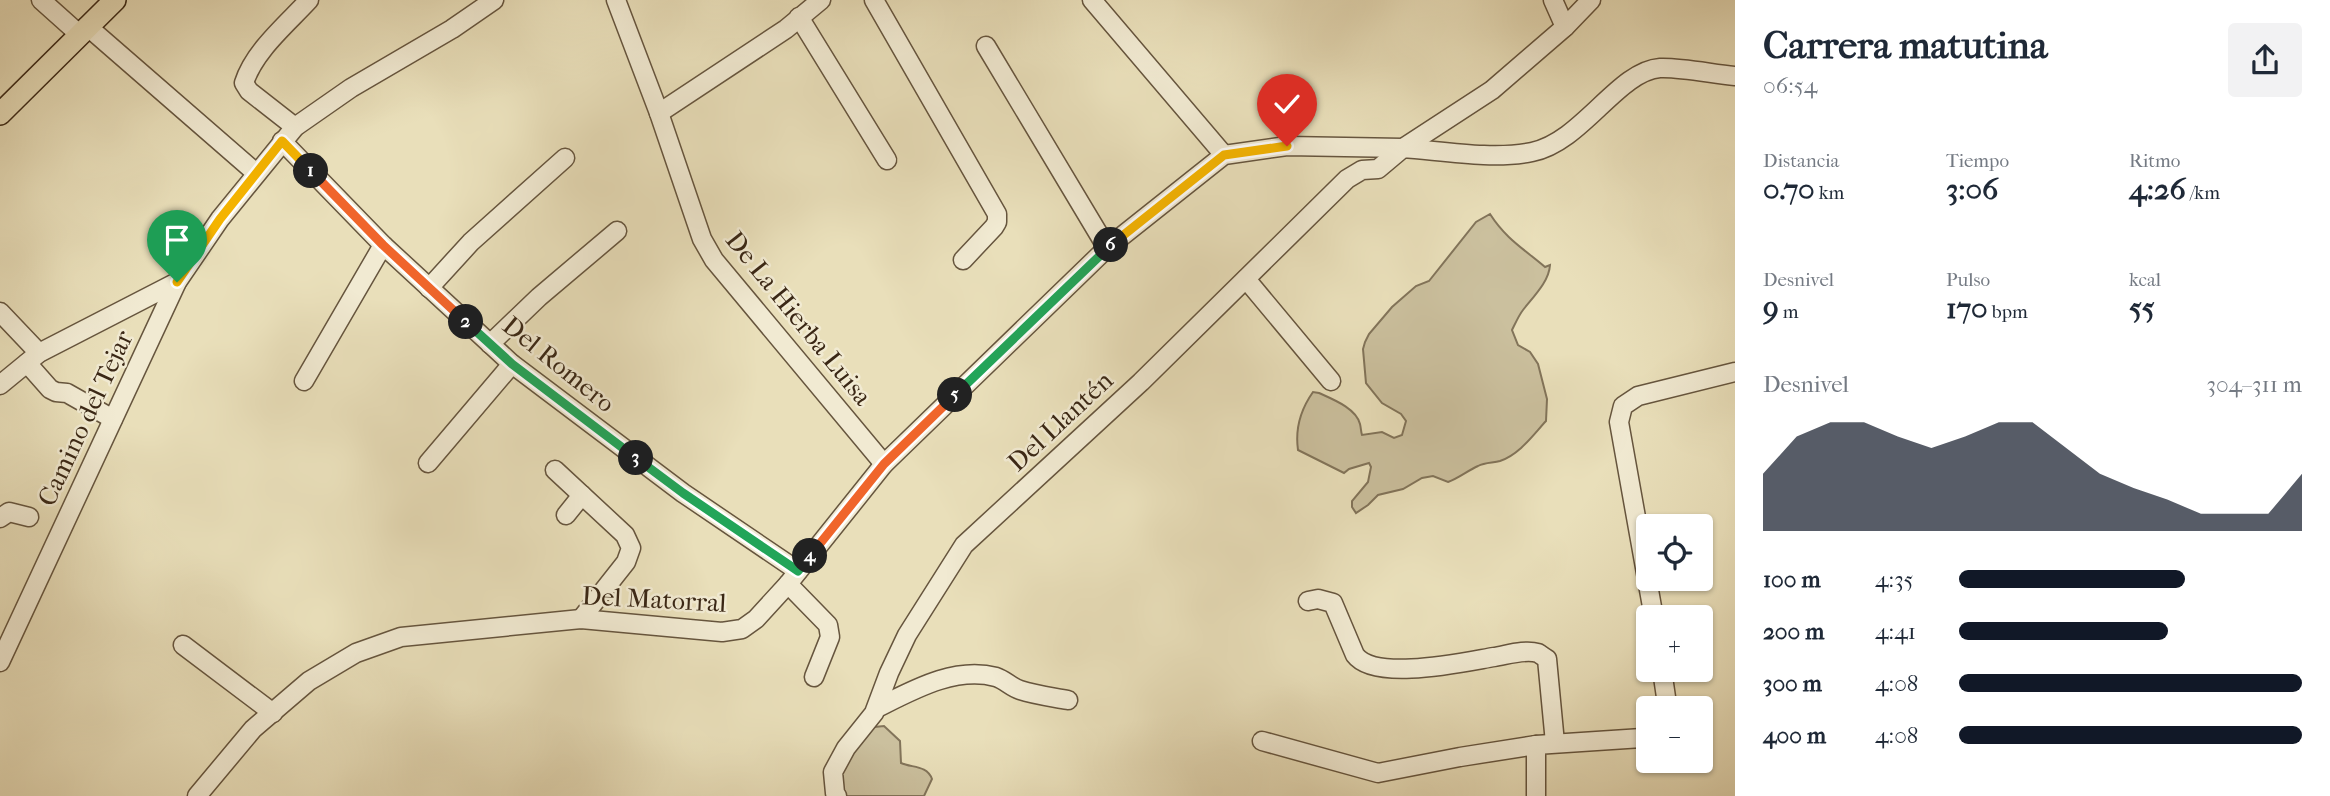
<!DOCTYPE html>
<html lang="es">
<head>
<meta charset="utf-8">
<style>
  :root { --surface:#fff; --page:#f2f2f3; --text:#1f2937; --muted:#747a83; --accent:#111827 }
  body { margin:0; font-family:"IM FELL French Canon",serif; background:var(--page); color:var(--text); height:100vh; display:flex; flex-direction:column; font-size:26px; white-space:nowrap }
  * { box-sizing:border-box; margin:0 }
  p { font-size:23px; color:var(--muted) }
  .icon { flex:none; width:38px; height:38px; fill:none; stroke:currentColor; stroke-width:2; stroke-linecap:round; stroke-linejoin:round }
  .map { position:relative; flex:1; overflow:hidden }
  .side { display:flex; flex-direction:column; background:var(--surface); width:595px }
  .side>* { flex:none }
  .fabs { position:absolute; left:1636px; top:514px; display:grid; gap:14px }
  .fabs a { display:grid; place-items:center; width:77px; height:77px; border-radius:7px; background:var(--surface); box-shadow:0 2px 5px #0004; font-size:35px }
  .pin { position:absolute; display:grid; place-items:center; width:60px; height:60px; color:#fff; margin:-72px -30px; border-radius:50% 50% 50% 0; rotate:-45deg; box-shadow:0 0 7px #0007 }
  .pin .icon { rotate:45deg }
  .km { position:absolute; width:35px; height:35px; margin:-18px; border-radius:50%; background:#222; color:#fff; font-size:19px; line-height:35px; text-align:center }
  .round { display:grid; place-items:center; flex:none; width:74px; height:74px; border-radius:7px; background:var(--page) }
  .overview { display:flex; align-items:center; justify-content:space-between; height:119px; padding:0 28px }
  h1 { font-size:38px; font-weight:700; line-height:52px }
  .metrics { display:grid; grid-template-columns:repeat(3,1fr); gap:10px; height:119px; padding:7px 28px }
  .metrics div { display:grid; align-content:center }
  .metrics b { font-size:30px; font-weight:700 }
  .metrics small { font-size:19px; font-weight:400 }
  .metrics p { font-size:19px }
  .chart { height:196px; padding:14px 28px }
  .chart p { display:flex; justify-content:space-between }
  .chart svg { width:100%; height:126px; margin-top:7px; fill:var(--accent); opacity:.7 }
  ul { padding:0 28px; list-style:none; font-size:23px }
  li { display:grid; grid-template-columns:112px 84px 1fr; align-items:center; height:52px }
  li i { height:18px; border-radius:9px; background:var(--accent) }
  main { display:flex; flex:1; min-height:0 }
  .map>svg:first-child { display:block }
</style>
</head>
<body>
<main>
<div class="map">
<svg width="1735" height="796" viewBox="0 0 1735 796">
  <rect width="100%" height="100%" fill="#e9dfba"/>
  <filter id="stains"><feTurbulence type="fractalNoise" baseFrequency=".00286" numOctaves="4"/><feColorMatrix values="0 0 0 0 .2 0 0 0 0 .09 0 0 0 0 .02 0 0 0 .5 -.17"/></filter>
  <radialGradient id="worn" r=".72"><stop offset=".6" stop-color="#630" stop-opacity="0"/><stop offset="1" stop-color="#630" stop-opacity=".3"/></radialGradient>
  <!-- green -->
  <g fill="#cbc09e" stroke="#82745a" stroke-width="2">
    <path d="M 1490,214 C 1506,239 1524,249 1545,267 L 1550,265 C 1549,282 1533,297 1523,310 C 1519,315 1515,324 1512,330 L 1518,345 L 1530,352 L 1538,364 L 1547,399 L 1546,421 C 1533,435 1520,454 1500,461 C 1493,463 1485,462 1478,466 C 1467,471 1459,478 1448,482 L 1433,476 L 1422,478 L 1403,489 L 1378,495 L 1368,505 L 1356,513 L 1352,507 L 1352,501 L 1368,482 L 1371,467 L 1369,463 L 1349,469 L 1344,473 L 1298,450 C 1295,429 1301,409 1313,392 L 1319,393 C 1332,399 1356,408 1360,424 C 1361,428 1361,432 1362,435 L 1382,432 L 1394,438 L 1402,435 L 1406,421 L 1401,414 L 1382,403 L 1366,383 L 1363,349 L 1365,342 L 1369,334 L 1392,307 L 1416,286 L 1429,281 L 1476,222 Z"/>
    <path d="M 877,720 L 874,727 L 884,726 L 900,741 L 901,763 C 912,768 927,765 932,779 L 924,796 L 826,796 L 828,788 Z"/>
  </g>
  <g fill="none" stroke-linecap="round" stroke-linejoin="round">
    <!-- minor casing -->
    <g stroke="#66553e" stroke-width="21">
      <g id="minor">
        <polyline points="41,0 79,34"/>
        <polyline points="616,0 659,113 702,239 714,260 884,464"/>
        <polyline points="874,0 997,214 997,222 994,227 963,260"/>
        <polyline points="1092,0 1224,155"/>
        <polyline points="1553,0 1565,27"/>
        <polyline points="799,17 887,160"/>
        <polyline points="87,26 256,173"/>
        <polyline points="986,46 1107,248"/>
        <polyline points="659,113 786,29 821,0"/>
        <path d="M 295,127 L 249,91 L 244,83 C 254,51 287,24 309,0"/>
        <polyline points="282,141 383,245 512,364 683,493 798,571"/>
        <polyline points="1246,279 1331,381"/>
        <polyline points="429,288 471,242 565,158"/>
        <polyline points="0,312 39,353"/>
        <polyline points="490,344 539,297 617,231"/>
        <polyline points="27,363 50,389 56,392 67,393 113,419"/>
        <polyline points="304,381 383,245"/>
        <polyline points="0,385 39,353 177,282"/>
        <polyline points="428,463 512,364"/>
        <polyline points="555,470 625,535 631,548 626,562 581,619"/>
        <polyline points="566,515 582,495"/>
        <polyline points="0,518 9,512 29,517"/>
        <polyline points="788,584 828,625 830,637 814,677"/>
        <path d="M 1308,601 L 1318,599 L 1333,603 L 1355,655 C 1375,682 1464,662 1494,657 C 1507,655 1525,649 1538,653 C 1540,654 1545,658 1547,659 L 1555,743"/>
        <polyline points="1654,618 1619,422 1623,406 1638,396 1735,372"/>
        <polyline points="183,645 273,713"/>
        <polyline points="0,662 177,282 220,219 295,127 351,88 452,29 494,0"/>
        <polyline points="1662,670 1667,704 1666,709"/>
        <path d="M 877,708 C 913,690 955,666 996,677 C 1005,680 1011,687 1020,690 C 1035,695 1052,697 1068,700"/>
        <polyline points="1262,741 1378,773 1460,757 1536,745"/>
        <polyline points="197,796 253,729 309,681 356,653 401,637 581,619 722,632 742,629 756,619 788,584 884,464 1107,248 1224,155 1287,146 1403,148 1492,90 1565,27 1591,0"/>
        <path d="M 837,796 L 835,793 L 833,772 L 846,748 L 874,713 L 889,673 L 907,635 L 964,545 L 1141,382 L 1347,179 L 1362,170 L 1378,169 L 1403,148 C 1443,151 1493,160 1532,152 C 1582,142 1618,71 1660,68 C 1681,67 1713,74 1735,76"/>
        <polyline points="1536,796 1536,745 1642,738 1648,734"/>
      </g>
    </g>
    <!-- major casing -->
    <g stroke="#3a2715" stroke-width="24">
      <polyline id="major" points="0,114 115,0"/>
    </g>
    <!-- minor -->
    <use href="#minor" stroke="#f1ead2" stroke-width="18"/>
    <!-- major -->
    <use href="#major" stroke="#e9dfba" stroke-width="21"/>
  </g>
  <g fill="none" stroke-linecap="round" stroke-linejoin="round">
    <!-- split-1 casing -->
    <g stroke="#fff" stroke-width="14">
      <polyline id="split-1" points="177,282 220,219 282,141 311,171"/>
    </g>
    <!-- split-2 casing -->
    <g stroke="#fff" stroke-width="14">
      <polyline id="split-2" points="311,171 383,245 466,322"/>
    </g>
    <!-- split-3 casing -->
    <g stroke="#fff" stroke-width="14">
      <polyline id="split-3" points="466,322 512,364 636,458"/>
    </g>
    <!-- split-4 casing -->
    <g stroke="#fff" stroke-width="14">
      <polyline id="split-4" points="636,458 683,493 798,571 810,556"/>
    </g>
    <!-- split-5 casing -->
    <g stroke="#fff" stroke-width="14">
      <polyline id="split-5" points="810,556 884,464 955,395"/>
    </g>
    <!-- split-6 casing -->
    <g stroke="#fff" stroke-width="14">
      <polyline id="split-6" points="955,395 1111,245"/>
    </g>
    <!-- split-7 casing -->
    <g stroke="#fff" stroke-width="14">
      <polyline id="split-7" points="1111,245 1224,155 1287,146"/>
    </g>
    <!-- split-1 -->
    <use href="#split-1" stroke="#f5b400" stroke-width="9"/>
    <!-- split-2 -->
    <use href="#split-2" stroke="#f0652b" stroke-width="9"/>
    <!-- split-3 -->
    <use href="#split-3" stroke="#22a559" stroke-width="9"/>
    <!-- split-4 -->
    <use href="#split-4" stroke="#22a559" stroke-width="9"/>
    <!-- split-5 -->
    <use href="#split-5" stroke="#f0652b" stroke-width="9"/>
    <!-- split-6 -->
    <use href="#split-6" stroke="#22a559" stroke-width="9"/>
    <!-- split-7 -->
    <use href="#split-7" stroke="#f5b400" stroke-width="9"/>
  </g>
  <g text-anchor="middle" stroke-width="5" stroke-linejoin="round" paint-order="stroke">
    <!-- street labels -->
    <g font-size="26" fill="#3a2715" stroke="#f1ead2">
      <text transform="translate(799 318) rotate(51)" y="9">De La Hierba Luisa</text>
      <text transform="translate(559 364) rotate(39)" y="9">Del Romero</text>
      <text transform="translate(85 418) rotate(-65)" y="9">Camino del Tejar</text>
      <text transform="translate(1060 421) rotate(-43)" y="9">Del Llantén</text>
      <text transform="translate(654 599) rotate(3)" y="9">Del Matorral</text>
    </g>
  </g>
  <rect width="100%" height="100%" filter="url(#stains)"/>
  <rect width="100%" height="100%" fill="url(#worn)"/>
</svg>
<div class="fabs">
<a><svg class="icon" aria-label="locate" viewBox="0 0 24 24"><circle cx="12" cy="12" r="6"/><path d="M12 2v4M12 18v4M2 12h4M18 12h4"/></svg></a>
<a>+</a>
<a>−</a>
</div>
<div class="pin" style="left:177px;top:282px;background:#1e9e55"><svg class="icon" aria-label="arrive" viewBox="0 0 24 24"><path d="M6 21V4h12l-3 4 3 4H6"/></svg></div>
<div class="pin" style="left:1287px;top:146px;background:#d93025"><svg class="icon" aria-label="check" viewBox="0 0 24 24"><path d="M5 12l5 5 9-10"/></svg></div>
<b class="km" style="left:311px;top:171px">1</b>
<b class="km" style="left:466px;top:322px">2</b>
<b class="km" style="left:636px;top:458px">3</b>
<b class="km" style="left:810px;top:556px">4</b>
<b class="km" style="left:955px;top:395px">5</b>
<b class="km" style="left:1111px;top:245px">6</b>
</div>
<section class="side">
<div class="overview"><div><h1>Carrera matutina</h1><p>06:54</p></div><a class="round"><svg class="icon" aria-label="share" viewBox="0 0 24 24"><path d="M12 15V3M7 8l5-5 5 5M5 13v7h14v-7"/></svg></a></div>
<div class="metrics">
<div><p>Distancia</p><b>0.70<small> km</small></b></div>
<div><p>Tiempo</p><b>3:06</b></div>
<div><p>Ritmo</p><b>4:26<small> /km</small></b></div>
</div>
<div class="metrics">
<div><p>Desnivel</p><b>9<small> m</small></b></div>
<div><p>Pulso</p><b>170<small> bpm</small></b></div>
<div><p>kcal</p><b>55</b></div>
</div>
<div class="chart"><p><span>Desnivel</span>304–311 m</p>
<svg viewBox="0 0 160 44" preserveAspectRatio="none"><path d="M0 44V24L10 11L20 6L30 6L40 11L50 15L60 11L70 6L80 6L90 15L100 24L110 29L120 33L130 38L140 38L150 38L160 24V44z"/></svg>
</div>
<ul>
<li><b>100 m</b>4:35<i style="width:66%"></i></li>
<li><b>200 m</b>4:41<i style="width:61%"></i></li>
<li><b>300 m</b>4:08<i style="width:100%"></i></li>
<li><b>400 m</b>4:08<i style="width:100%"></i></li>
</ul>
</section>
</main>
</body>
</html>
